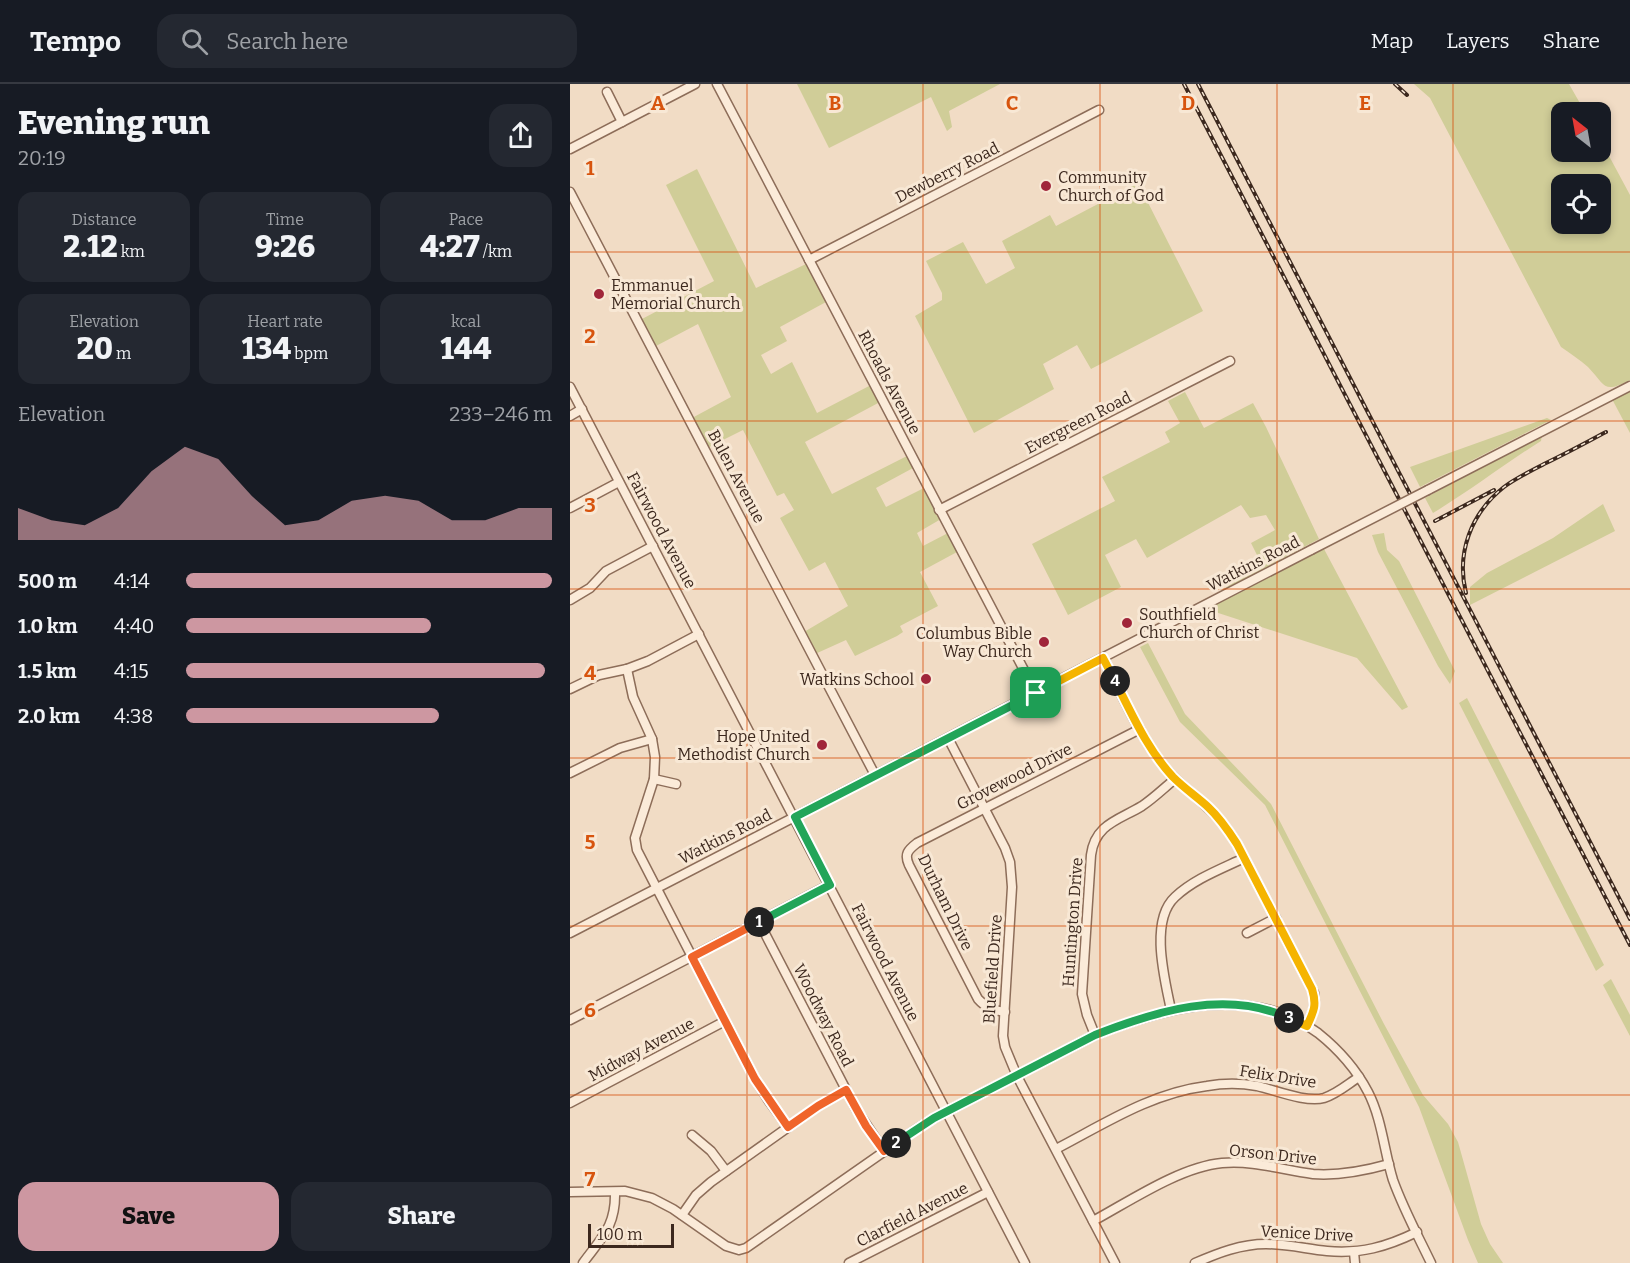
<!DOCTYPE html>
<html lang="en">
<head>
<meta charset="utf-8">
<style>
  :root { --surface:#171b24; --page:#242831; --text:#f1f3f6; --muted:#9ea1a6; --line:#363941; --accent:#cd97a1 }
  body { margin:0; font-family:Bitter,serif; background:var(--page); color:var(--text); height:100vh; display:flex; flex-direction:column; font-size:22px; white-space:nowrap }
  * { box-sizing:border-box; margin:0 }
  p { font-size:20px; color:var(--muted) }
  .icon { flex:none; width:33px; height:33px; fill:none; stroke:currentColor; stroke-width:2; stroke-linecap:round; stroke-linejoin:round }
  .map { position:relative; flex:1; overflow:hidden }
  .panel { display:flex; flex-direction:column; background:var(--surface); width:570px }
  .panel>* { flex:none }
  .needle { width:39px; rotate:329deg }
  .tools { position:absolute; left:981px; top:18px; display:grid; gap:12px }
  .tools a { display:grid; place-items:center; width:60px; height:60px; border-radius:12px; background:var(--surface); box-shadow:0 3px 9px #0003; font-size:30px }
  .scale { position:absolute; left:18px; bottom:15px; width:86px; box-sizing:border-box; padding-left:6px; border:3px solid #3c281e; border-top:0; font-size:16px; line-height:21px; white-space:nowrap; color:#3c281e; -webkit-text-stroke:4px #f8e8d5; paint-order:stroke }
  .pin { position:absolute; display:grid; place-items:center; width:51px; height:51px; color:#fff; margin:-26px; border-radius:12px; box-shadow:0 3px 9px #0006 }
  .km { position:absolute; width:30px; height:30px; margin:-15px; border-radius:50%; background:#222; color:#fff; font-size:16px; line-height:30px; text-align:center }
  .round { display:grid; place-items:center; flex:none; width:63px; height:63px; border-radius:18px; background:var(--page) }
  .summary { display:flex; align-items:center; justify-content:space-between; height:102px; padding:0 18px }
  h1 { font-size:33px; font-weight:800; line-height:45px }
  .metrics { display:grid; grid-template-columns:repeat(3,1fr); gap:9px; height:102px; padding:6px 18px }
  .metrics div { display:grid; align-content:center; border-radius:15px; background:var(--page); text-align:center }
  .metrics b { font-size:30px; font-weight:800 }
  .metrics small { font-size:16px; font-weight:400 }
  .metrics p { font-size:16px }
  .chart { height:168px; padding:12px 18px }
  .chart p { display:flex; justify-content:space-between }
  .chart svg { width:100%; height:108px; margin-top:6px; fill:var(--accent); opacity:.7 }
  .action { display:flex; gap:12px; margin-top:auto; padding:12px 18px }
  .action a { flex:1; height:69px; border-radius:18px; background:var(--accent); color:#111; font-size:24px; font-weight:800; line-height:69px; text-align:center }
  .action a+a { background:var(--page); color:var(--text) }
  ul { padding:0 18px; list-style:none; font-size:20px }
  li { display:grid; grid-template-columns:96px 72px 1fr; align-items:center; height:45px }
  li i { height:15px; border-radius:8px; background:var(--accent) }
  header { display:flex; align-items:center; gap:36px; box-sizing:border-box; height:84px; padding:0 30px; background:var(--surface); border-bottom:2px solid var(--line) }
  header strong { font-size:28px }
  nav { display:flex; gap:33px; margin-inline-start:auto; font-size:21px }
  .search { width:420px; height:54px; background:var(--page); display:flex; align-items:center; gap:15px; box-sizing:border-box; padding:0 21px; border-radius:18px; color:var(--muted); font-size:22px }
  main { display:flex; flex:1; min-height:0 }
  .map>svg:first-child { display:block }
</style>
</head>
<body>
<header>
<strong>Tempo</strong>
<div class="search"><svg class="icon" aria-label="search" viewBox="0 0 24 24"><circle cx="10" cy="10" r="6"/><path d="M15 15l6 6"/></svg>Search here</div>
<nav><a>Map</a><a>Layers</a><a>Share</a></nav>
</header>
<main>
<section class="panel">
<div class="summary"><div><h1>Evening run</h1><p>20:19</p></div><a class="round"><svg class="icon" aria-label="share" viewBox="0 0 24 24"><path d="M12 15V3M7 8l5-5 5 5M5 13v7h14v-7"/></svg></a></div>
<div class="metrics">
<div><p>Distance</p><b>2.12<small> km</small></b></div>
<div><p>Time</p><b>9:26</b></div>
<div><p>Pace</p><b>4:27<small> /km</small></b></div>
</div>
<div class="metrics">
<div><p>Elevation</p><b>20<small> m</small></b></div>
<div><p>Heart rate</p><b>134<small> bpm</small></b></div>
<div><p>kcal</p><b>144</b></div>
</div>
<div class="chart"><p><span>Elevation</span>233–246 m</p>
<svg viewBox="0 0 160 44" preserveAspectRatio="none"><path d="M0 44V31L10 36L20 38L30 31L40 16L50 6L60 11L70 26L80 38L90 36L100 28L110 26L120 28L130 36L140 36L150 31L160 31V44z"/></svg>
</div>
<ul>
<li><b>500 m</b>4:14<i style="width:100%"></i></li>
<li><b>1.0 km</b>4:40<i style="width:67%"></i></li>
<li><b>1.5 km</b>4:15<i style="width:98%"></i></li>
<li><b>2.0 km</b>4:38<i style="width:69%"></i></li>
</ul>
<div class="action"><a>Save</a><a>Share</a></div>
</section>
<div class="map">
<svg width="1060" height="1179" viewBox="0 0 1060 1179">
  <rect width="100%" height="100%" fill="#f1dcc5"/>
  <!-- green -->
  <g fill="#d0cd98" fill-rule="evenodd">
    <polygon points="227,0 430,0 379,27 382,43 377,47 361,13 259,64"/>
    <path d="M 844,0 L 999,0 L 1015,28 L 992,28 L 992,68 L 1030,68 L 1031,57 L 1060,111 L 1060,296 C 1033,310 1036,302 1018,283 C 1010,276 1000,269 991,263 L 860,14 ZM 992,100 L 1030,100 L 1030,140 L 992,140 Z"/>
    <polygon points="127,85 186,204 236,180 256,218 210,243 217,257 191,271 201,290 222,278 247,329 301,301 310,318 235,358 262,410 337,372 343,384 306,404 316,423 354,404 371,435 347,449 353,462 378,449 387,468 350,488 368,522 330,542 333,548 327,552 285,572 276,556 245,570 234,548 278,522 255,478 239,487 210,434 224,426 214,409 207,412 173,346 137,364 122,334 161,313 128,240 86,262 72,235 144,197 96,101"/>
    <polygon points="568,99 633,227 521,285 507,261 473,280 484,305 404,349 345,232 372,216 372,209 356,177 393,158 416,200 445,184 432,157 480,131 486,142"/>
    <polygon points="1060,306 1060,349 1042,315"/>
    <polygon points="615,308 634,344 683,319 696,343 749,455 651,507 691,479 681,459 705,446 696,431 680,434 671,421 577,474 566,455 535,471 551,503 498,531 462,460 545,417 532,393 600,358 595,348 610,339 598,317"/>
    <polygon points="977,334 981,336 850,403 840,383"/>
    <path d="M 972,351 L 971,357 C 934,380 900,407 863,429 L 855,414 Z"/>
    <polygon points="1033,420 1045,447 900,521 900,503 917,489 983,454"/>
    <polygon points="814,449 817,466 829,477 885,587 880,600 868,582 808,468 802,451"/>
    <polygon points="754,465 838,623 832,626 787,574 636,525"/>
    <polygon points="578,559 615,630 701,720 814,940 853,1011 878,1040 888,1058 911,1140 920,1160 933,1179 908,1179 898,1156 849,1023 695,721 610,638 570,563"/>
    <polygon points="897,614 1034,881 1026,887 889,619"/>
    <polygon points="1041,895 1060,931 1060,952 1033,901"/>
  </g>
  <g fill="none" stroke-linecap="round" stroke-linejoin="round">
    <!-- minor casing -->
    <g stroke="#8d6d59" stroke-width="11">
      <g id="minor">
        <polyline points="147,0 466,609"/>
        <polyline points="37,8 52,38"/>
        <polyline points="0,65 125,0"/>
        <polyline points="0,108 305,691"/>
        <polyline points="239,176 529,26"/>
        <polyline points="0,303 455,1179"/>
        <polyline points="0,332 12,325"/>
        <polyline points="858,406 1060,302"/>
        <polyline points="0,424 49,398"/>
        <polyline points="369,426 660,277"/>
        <polyline points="0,516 20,504 36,487 83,462"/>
        <path d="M 533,574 C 553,612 570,654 597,686 C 609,700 625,711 638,724 C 650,734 659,747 667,760 L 744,909 C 746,922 743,929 737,942"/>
        <polyline points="57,585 63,613 82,655 85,673 84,695 65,754 67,766 185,995 199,1017 218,1043"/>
        <polyline points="0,605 29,591 57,585 78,577 129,550"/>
        <polyline points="378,654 435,764 440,778 442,803 433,952 435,963 447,992 545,1179"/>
        <polyline points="0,689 50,664 82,655"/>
        <polyline points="84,695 106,700"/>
        <polyline points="189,838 286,1025 314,1067"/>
        <polyline points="0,849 741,466"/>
        <polyline points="677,849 706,834"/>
        <path d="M 601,926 C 595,896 579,837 605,813 C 624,795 651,785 674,774"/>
        <path d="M 435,928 C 423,926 416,924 408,915 L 339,781 C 334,770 338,766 347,759 L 570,645"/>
        <polyline points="0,936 259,801"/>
        <path d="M 525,951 L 517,931 L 512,910 L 521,771 C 525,740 549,736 572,722 C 584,714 594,704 605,695"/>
        <polyline points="0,1019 155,937"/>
        <polyline points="122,1051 141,1067 156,1087"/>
        <path d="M 486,1065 C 534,1040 581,1009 637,1002 C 653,999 671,999 687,1002 C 705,1006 736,1019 754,1014 C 767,1010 778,1000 789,993"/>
        <path d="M 0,1108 L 55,1107 L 82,1114 L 103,1125 L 156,1162 L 169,1166 L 176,1164 L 345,1046 L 364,1034 L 525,951 C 596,923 681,900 748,949 C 768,965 786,985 798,1008 C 812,1035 814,1067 823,1096 C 833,1124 848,1152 861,1179"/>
        <polyline points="112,1131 126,1111 141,1098 248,1022 276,1006"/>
        <path d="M 523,1137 C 560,1117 610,1083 652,1079 C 683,1076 712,1086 743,1090 C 769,1092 794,1087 819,1080"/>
        <polyline points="784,1168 785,1179"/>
        <path d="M 13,1179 C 32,1153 46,1142 45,1108"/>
        <polyline points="279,1179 418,1108"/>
        <path d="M 625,1179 C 648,1169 671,1160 696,1160 C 717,1160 737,1165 757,1167 C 791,1170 816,1163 847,1148"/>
      </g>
    </g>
    <!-- minor -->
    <use href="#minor" stroke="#fbebd9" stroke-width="8"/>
    <!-- rail casing -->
    <g stroke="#3c281e" stroke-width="4">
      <g id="rail">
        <polyline points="614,0 1060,861"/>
        <polyline points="628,0 1060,835"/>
        <polyline points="825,0 837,11"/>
        <polyline points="865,437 924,406"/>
        <path d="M 896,509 C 886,469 901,429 934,403 C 946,394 961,387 974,380 C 995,370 1015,359 1036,348"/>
      </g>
    </g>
    <!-- rail -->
    <use href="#rail" stroke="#f8e8d5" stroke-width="1.5" stroke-dasharray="4.5" stroke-linecap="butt"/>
    <!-- minor-bridge casing -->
    <g stroke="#8d6d59" stroke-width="11" stroke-linecap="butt">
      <polyline id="minor-bridge" points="741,466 858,406"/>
    </g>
    <!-- minor-bridge -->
    <use href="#minor-bridge" stroke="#fbebd9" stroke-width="8"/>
  </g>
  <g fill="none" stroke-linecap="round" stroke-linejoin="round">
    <!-- split-1 casing -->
    <g stroke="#fff" stroke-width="12">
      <polyline id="split-1" points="189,838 260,801 225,733 466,609"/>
    </g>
    <!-- split-2 casing -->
    <g stroke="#fff" stroke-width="12">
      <polyline id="split-2" points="189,838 122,873 185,995 218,1043 248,1022 276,1006 296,1042 314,1067 326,1059"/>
    </g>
    <!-- split-3 casing -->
    <g stroke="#fff" stroke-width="12">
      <path id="split-3" d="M 326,1059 L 364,1034 L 525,951 C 586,927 656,905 719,934"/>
    </g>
    <!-- split-4 casing -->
    <g stroke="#fff" stroke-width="12">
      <path id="split-4" d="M 545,597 C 562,630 577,665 603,693 C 614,704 627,713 638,723 C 650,734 658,746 667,760 L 742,905 C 747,921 744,927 737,942 L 719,934"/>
    </g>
    <!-- split-5 casing -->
    <g stroke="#fff" stroke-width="12">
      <polyline id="split-5" points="466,609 533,574 545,597"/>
    </g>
    <!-- split-1 -->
    <use href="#split-1" stroke="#22a559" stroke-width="8"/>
    <!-- split-2 -->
    <use href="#split-2" stroke="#f0652b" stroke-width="8"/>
    <!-- split-3 -->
    <use href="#split-3" stroke="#22a559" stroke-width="8"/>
    <!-- split-4 -->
    <use href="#split-4" stroke="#f5b400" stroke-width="8"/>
    <!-- split-5 -->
    <use href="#split-5" stroke="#f5b400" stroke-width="8"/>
  </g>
  <!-- grid -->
  <path fill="none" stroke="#d7540e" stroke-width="1.5" stroke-opacity="0.55" d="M 177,0 L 177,1179M 353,0 L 353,1179M 530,0 L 530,1179M 707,0 L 707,1179M 883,0 L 883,1179M 0,168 L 1060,168M 0,337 L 1060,337M 0,505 L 1060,505M 0,674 L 1060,674M 0,842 L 1060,842M 0,1011 L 1060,1011"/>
  <!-- markers -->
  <g fill="#a0263a" stroke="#f8e8d5" stroke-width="2">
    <circle cx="476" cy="102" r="6"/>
    <circle cx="29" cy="210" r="6"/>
    <circle cx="557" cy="539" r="6"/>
    <circle cx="474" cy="558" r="6"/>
    <circle cx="356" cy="595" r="6"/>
    <circle cx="252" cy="661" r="6"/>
  </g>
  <g text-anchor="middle" stroke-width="6" stroke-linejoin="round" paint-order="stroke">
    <!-- street labels -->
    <g font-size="16" fill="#3c281e" stroke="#f8e8d5">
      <text transform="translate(377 88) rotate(-27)" y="6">Dewberry Road</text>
      <text transform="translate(320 298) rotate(62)" y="6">Rhoads Avenue</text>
      <text transform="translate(508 338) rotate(-27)" y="6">Evergreen Road</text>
      <text transform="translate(167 392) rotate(62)" y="6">Bulen Avenue</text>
      <text transform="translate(92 446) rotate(62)" y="6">Fairwood Avenue</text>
      <text transform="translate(683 479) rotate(-27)" y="6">Watkins Road</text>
      <text transform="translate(444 692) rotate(-27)" y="6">Grovewood Drive</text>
      <text transform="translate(155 752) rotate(-27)" y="6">Watkins Road</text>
      <text transform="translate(376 818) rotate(64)" y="6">Durham Drive</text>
      <text transform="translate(502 838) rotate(-86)" y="6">Huntington Drive</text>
      <text transform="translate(316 878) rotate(63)" y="6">Fairwood Avenue</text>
      <text transform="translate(422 885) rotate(-86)" y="6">Bluefield Drive</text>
      <text transform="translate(254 931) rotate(63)" y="6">Woodway Road</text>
      <text transform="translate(71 965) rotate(-28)" y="6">Midway Avenue</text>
      <text transform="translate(708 992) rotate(9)" y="6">Felix Drive</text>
      <text transform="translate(703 1070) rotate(6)" y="6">Orson Drive</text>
      <text transform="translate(342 1130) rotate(-27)" y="6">Clarfield Avenue</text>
      <text transform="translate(737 1149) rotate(3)" y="6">Venice Drive</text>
    </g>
    <!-- poi labels -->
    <g font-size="16" fill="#3c281e" stroke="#f8e8d5" text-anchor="start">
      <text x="488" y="99">Community<tspan x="488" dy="18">Church of God</tspan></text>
      <text x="41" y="207">Emmanuel<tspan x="41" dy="18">Memorial Church</tspan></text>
      <text x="569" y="536">Southfield<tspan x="569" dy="18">Church of Christ</tspan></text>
      <text x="462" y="555" text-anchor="end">Columbus Bible<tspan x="462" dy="18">Way Church</tspan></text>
      <text x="344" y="601" text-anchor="end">Watkins School</text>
      <text x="240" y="658" text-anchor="end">Hope United<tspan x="240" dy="18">Methodist Church</tspan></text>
    </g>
  </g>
  <g font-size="20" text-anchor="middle" font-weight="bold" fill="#d7540e" stroke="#f8e8d5" stroke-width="6" stroke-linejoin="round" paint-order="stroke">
    <text x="88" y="26">A</text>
    <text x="265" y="26">B</text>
    <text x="442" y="26">C</text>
    <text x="618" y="26">D</text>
    <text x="795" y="26">E</text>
    <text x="20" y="91">1</text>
    <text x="20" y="259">2</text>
    <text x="20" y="428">3</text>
    <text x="20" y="596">4</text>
    <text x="20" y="765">5</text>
    <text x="20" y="933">6</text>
    <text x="20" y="1102">7</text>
  </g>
</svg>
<div class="tools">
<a><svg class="needle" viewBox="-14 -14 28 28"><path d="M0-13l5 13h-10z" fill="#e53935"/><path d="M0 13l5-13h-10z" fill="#9ea1a6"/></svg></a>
<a><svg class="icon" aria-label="locate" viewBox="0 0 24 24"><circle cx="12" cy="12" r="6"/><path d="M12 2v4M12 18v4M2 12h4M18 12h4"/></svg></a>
</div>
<div class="scale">100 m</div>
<div class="pin" style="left:466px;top:609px;background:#1e9e55"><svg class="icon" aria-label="arrive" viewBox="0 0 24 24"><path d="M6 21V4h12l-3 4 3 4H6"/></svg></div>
<b class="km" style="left:189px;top:838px">1</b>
<b class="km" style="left:326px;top:1059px">2</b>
<b class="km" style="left:719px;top:934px">3</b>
<b class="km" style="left:545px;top:597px">4</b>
</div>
</main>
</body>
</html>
